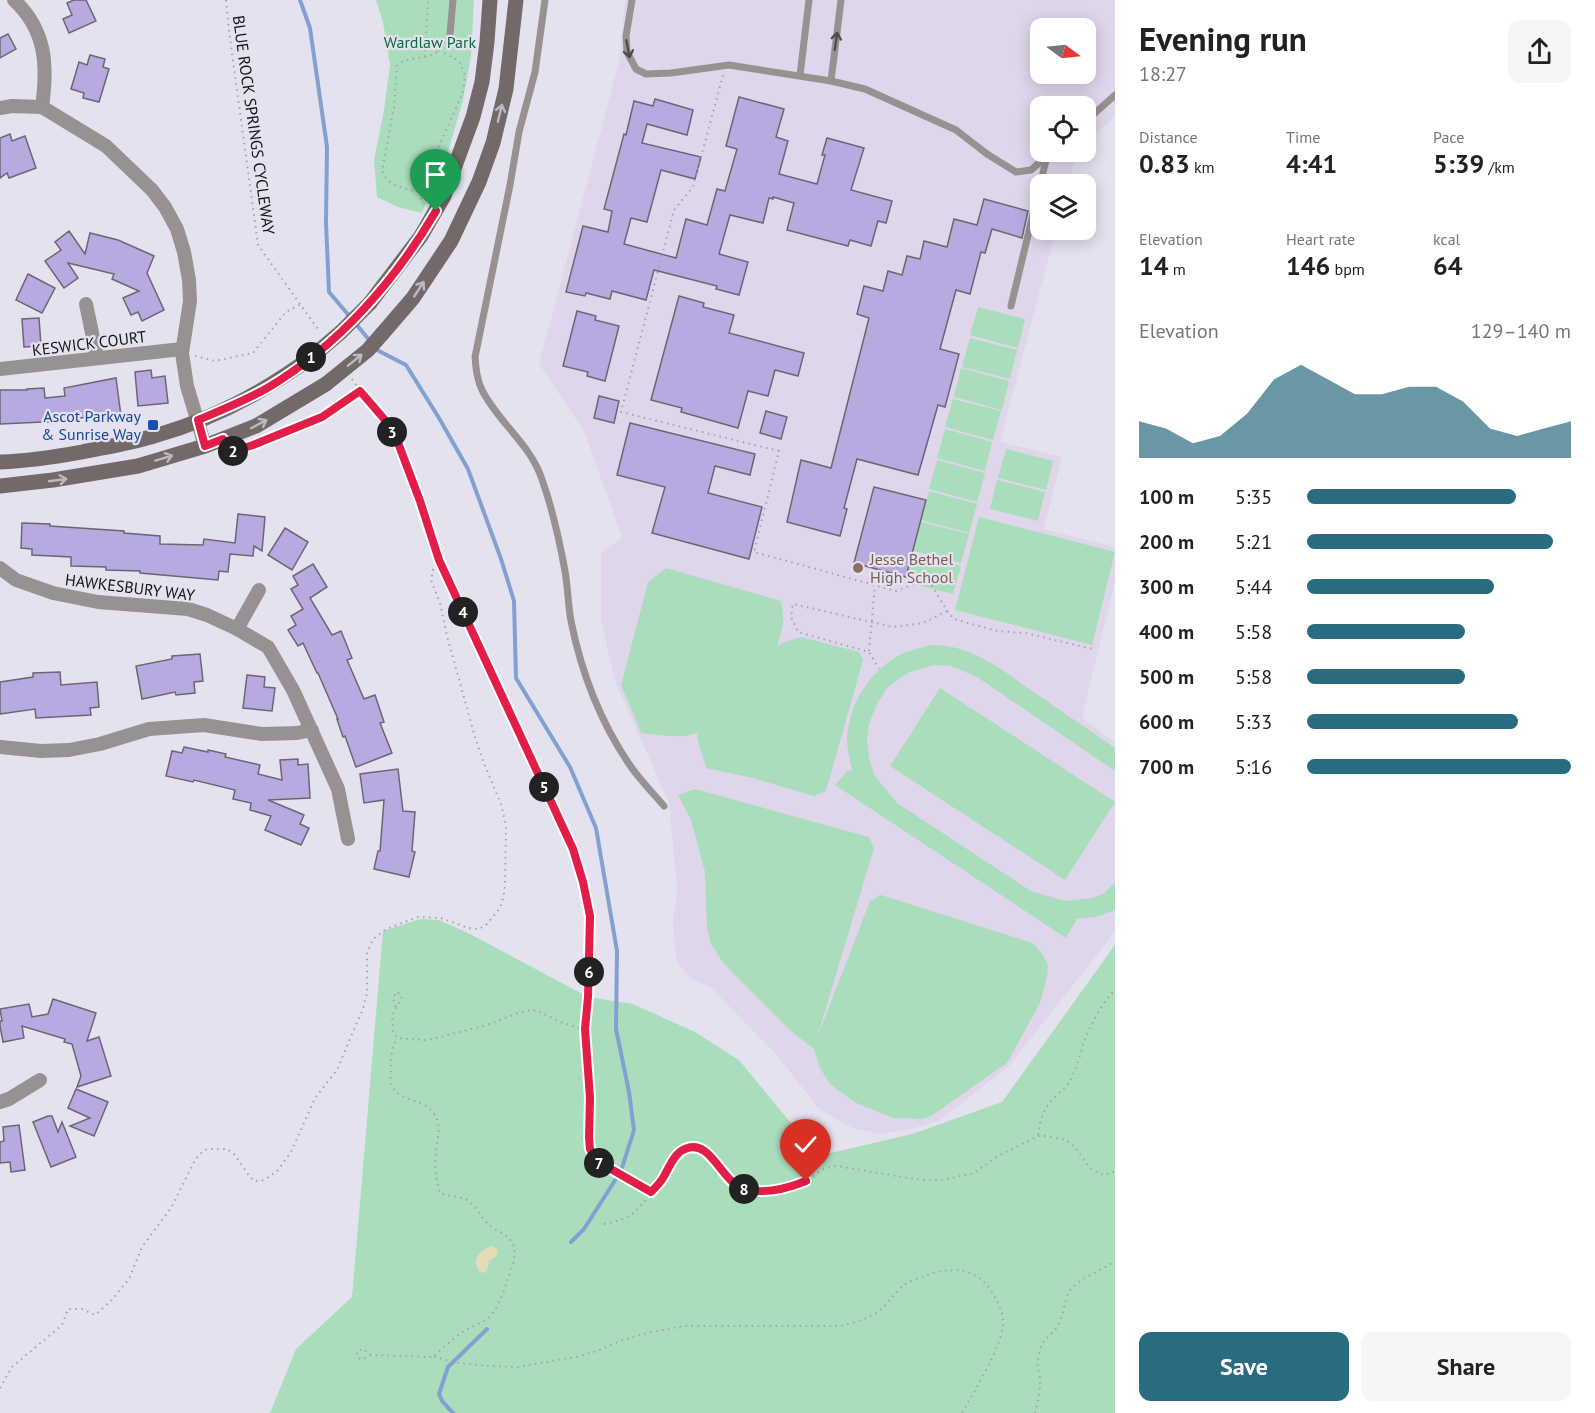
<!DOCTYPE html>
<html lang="en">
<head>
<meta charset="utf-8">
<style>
  :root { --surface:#fff; --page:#f6f6f6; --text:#222; --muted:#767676; --accent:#2a6c7f }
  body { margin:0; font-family:"PT Sans",sans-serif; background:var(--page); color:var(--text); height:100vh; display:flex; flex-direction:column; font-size:22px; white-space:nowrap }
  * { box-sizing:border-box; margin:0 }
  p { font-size:20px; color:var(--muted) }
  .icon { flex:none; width:33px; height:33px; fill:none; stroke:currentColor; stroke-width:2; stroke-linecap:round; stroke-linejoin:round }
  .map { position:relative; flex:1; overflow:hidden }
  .details { display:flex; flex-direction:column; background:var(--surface); width:480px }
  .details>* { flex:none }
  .needle { width:39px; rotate:105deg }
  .fabs { position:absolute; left:1030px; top:18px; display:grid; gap:12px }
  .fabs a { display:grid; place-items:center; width:66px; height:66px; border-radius:12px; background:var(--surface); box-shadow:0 3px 15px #0003; font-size:30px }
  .pin { position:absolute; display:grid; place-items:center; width:51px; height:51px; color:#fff; margin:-62px -26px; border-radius:50% 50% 50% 0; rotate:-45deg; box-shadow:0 0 6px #0007 }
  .pin .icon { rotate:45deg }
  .km { position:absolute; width:30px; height:30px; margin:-15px; border-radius:50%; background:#222; color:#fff; font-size:16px; line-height:30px; text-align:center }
  .round { display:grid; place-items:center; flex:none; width:63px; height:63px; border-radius:12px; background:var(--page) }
  .headline { display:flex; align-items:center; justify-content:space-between; height:102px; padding:0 24px }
  h1 { font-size:33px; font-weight:700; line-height:45px }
  .metrics { display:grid; grid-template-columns:repeat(3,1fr); gap:9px; height:102px; padding:6px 24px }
  .metrics div { display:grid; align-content:center }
  .metrics b { font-size:26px; font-weight:700 }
  .metrics small { font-size:16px; font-weight:400 }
  .metrics p { font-size:16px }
  .chart { height:168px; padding:12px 24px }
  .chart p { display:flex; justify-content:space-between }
  .chart svg { width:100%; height:108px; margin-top:6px; fill:var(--accent); opacity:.7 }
  .cta { display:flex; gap:12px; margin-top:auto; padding:12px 24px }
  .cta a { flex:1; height:69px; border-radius:12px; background:var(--accent); color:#fff; font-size:24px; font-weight:700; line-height:69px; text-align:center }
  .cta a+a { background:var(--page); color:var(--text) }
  ul { padding:0 24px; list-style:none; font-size:20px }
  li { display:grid; grid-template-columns:96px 72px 1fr; align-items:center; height:45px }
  li i { height:15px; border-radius:8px; background:var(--accent) }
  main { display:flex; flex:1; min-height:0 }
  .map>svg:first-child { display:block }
</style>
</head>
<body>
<main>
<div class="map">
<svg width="1115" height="1413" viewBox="0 0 1115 1413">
  <rect width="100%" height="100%" fill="#e5e2f0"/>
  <!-- education -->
  <path fill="#dfd6eb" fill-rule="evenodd" d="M 625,0 L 1115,0 L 1115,117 L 1086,141 L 1086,106 L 1041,106 L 1041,152 L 1077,152 L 1068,184 L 1041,184 L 1041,230 L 1056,230 L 1000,442 L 1062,457 L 1044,529 L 1115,547 L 1115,582 L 1082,718 L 1115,742 L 1115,932 L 1009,1066 L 939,1121 L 907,1130 L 881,1134 L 852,1128 L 819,1109 L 776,1054 L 710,987 L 691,979 L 676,961 L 673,921 L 677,889 L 669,803 L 614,679 L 601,619 L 601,554 L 622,537 L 584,431 L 539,364 L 619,62 ZM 1041,28 L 1086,28 L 1086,74 L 1041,74 Z"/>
  <!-- green -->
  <g fill="#aaddbc">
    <polygon points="376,0 474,0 471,56 463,100 445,162 422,213 398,207 377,197 374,160 384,110 390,65 383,22"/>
    <polygon points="978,307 1025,319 1018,348 970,335"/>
    <polygon points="970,338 1017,350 1010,379 962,367"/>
    <polygon points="961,368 1009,381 1002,410 954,397"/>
    <polygon points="953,399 1001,411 993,440 945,427"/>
    <polygon points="945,429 992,442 985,471 937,458"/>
    <polygon points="1006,449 1053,461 1046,490 998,478"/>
    <polygon points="937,460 985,473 977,502 929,489"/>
    <polygon points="997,480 1045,492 1038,521 990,509"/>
    <polygon points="929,491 977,504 969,533 921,520"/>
    <polygon points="979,517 1115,552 1092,645 955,610"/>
    <polygon points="921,522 969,534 961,563 913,551"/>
    <polygon points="913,553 961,566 953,594 906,582"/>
    <path d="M 666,568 L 781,601 C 785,622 783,627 777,647 L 782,643 L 801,637 L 859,652 L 863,660 L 826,791 L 814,796 L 753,778 L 706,768 L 697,737 L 698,733 C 680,739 659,735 641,733 L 621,685 L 648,582 Z"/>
    <path d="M 931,645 C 973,644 1006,673 1038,695 C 1064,713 1089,730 1115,748 L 1115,771 L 977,677 L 951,666 L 934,665 L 910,672 L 897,680 L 887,688 L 877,704 L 869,724 L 867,741 L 869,758 L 875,776 L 897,803 L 1031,891 L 1065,901 L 1092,898 L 1104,893 L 1115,883 L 1115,910 L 1096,917 L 1077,919 L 1066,938 L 835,785 L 848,770 L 852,771 C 850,761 847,749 847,739 C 849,704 869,671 900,655 C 909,650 921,648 931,645 Z"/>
    <polygon points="940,688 1115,802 1065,880 890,766"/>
    <polygon points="695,789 869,837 874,848 817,1038 870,901 881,895 1033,943 1043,955 1048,965 1047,977 1040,1003 1007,1063 931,1116 923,1119 893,1118 854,1102 830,1084 820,1068 814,1049 791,1031 724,964 711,944 707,927 705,872 691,820 678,795"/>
    <polygon points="420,919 439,920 470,934 588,997 633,1004 695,1032 739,1060 818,1156 912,1134 1002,1102 1115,945 1115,1413 270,1413 296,1349 352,1297 383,931"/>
  </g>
  <!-- sand -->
  <path fill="#e5dbb6" d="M 491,1246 L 496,1248 L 498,1252 L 497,1256 L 489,1261 L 487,1271 L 483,1273 L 480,1272 C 470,1260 480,1250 491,1246 Z"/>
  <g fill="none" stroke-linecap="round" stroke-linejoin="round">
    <!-- stream -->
    <g stroke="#81a1d1" stroke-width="4">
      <polyline points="300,0 310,28 327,147 326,223 329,292 351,318"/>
      <polyline points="356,324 370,341"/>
      <polyline points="375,347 377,350 406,365 439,418 468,469 501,559 514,601 516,678 570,767 596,828 617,951 616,1029 629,1092 634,1130 621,1171 584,1229 571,1242"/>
      <polyline points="453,1413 442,1401 439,1394 448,1367 487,1329"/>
    </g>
  </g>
  <!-- building -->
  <g fill="#b8a9e0" stroke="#6a6774" stroke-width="1.5">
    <polygon points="74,0 86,0 96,21 69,33 63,19 72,15 67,3"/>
    <polygon points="8,34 16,49 0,58 0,38"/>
    <polygon points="90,55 105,59 103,67 109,69 99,102 83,98 84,93 71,89 79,62 87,65"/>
    <polygon points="739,97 784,109 776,137 788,141 779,174 817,184 825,155 822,155 827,138 864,148 851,190 892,201 886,223 878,221 871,246 850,240 848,246 787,230 794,203 773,197 773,199 769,198 763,223 730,215 719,254 748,262 739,295 716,289 717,286 654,270 646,300 612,291 610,299 586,293 585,296 566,292 583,226 608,232 612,211 604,209 624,134 626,135 634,101 653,106 655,99 693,110 687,135 647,124 642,143 701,157 695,179 661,170 647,222 631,218 624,244 676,258 686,219 707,225 717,189 725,191 737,149 726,146"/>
    <polygon points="10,134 12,141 25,136 36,168 9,178 7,173 0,178 0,138"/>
    <polygon points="984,199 1028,211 1022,238 992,229 985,253 981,252 970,294 956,290 940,349 959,354 945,407 938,405 918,475 857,459 844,508 847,509 840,536 787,522 801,460 831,468 869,318 857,314 864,286 883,291 888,271 902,275 907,256 920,259 924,241 947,247 954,219 977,225"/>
    <polygon points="69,231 85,254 90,233 118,240 154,256 147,273 164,310 142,321 138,312 131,315 123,298 139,291 112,279 114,274 68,263 78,278 64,288 45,261 61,250 55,242"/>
    <polygon points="28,274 55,288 42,313 16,300"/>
    <polygon points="679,296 704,303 703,307 734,315 729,333 804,353 798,376 775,370 768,396 748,391 738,428 681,412 682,408 651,400"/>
    <polygon points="577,311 596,316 595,320 619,326 605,381 587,376 588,372 563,366"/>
    <polygon points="39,318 41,346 24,347 22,319"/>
    <polygon points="151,370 152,378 165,376 168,403 138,406 135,372"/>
    <polygon points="116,378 121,416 103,419 103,414 65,421 0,424 0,390 27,390 27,389 44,388 45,398 65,396 64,388"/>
    <polygon points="599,396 619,401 614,423 594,418"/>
    <polygon points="766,411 787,417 781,439 760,433"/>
    <polygon points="630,423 755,454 750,475 715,466 708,493 762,507 749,559 652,533 665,487 617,475"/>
    <polygon points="874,487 926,500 906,577 854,563"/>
    <polygon points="238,514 265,517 262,551 254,546 253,556 230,554 228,572 219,571 218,580 140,573 140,571 106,570 106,567 71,566 71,557 32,555 32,549 21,548 22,523 50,524 50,526 124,531 124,533 160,536 160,544 203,545 204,539 235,543"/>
    <polygon points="285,528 308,542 292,570 268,555"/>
    <polygon points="313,564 327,587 310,598 332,635 341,631 352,658 347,660 364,699 375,695 384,722 380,723 392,753 356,767 345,736 343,737 337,719 338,719 318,673 317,673 303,643 298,646 288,630 296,625 291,616 303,609 291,589 298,585 293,576"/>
    <polygon points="200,654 203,681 194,682 195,693 176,695 175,692 142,699 136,666 172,659 172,656"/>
    <polygon points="60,672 61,685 97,682 99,707 90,708 91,715 36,718 35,709 0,714 0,682 33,677 33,673"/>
    <polygon points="247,675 265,677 264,687 275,688 272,711 243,708"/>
    <polygon points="184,747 208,752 208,750 226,754 225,757 260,765 258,774 282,780 280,760 298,759 298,765 308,764 310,798 268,800 304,815 300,824 309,828 301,845 265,830 271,816 250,810 251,803 233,799 235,790 194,780 193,782 166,776 172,751 182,753"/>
    <polygon points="398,769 403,811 415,812 412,851 415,852 409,877 374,869 378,851 380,851 384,800 364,803 360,774"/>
    <polygon points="53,999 96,1013 87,1041 99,1037 111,1076 77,1087 81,1076 72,1044 64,1042 65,1039 22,1026 24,1038 3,1042 0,1026 0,1021 2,1021 0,1009 29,1004 32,1017 48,1014"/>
    <polygon points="76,1089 108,1102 94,1136 70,1126 90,1118 68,1108"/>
    <polygon points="48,1116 52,1116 58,1132 62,1122 76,1157 51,1167 33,1122"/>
    <polygon points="19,1125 25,1170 11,1172 10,1162 0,1163 0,1142 4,1141 3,1127"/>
  </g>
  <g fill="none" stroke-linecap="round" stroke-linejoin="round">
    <!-- path -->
    <g stroke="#a5a2ad" stroke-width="2" stroke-dasharray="1.5 4.5" stroke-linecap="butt">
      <polyline points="226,0 229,31 258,245 320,332"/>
      <path d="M 439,50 L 459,61 L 465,75 L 463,92 L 436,153 L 433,177 L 428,187 L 419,192 C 404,188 388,187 382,171 L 394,107 L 397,66 C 407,55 428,61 439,50 C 442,47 443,44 445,41"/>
      <polyline points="425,57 428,0"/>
      <polyline points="723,75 693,187 674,210 621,412 779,451 754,552 896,591 928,579 947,611 923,623 893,627 793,604 791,617 798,632 869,652 879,669"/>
      <polyline points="419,192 423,204"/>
      <polyline points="195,356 215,361 253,353 286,312 301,304"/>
      <polyline points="352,379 360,391 385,420 397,440 420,501 439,560 493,678 573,849 583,882 590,916 588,997 585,1030"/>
      <polyline points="236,450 253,445 322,417 360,391"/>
      <polyline points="947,611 954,619 997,631 1025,633 1093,649"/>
      <polyline points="869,651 875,586"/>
      <polyline points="396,1007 393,998 397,992 402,996 400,1001 392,1014 393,1033 398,1038 423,1040 432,1039 487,1025 518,1013 531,1010 539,1011 558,1021 585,1030 590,1098 589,1138 590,1149 597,1161 651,1193"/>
      <path d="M 1038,1135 C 1040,1120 1043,1109 1054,1098 C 1061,1091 1068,1086 1072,1077 C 1078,1064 1081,1050 1086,1037 C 1093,1020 1103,1003 1115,989"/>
      <path d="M 604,1224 C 633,1218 634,1214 652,1192 C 655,1187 660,1183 663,1178 C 669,1168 674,1153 685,1148 C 707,1139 718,1170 730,1181 C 734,1185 740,1188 746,1190 C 761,1193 791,1189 805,1181 C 818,1174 821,1167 837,1166 L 909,1178 L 925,1180 L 943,1180 L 974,1173 L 998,1156 L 1038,1136 L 1047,1136 L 1066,1140 L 1074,1146 L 1090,1168 L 1097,1172 L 1104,1175 L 1115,1171"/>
      <path d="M 371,1355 L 364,1359 L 360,1359 L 357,1355 L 357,1351 L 363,1349 L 371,1355 L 434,1357 C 443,1347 454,1337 466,1330 C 472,1326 480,1324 486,1320 C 496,1312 503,1295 506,1284 C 510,1272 518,1256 513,1244 C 509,1235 496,1231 488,1224 C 481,1217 475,1205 467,1200 C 460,1196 449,1196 440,1193 C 436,1180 434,1165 436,1151 C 437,1142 440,1132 438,1123 C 431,1096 401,1104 393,1087 C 389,1080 391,1071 391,1064 C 391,1054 392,1045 398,1038"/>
      <path d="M 434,1357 L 459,1363 L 490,1366 L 518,1367 L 580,1356 L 597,1351 L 623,1340 L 643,1334 L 683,1326 L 840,1326 C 853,1323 868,1319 879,1311 C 890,1302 896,1289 909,1282 C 915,1279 923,1277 930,1274 C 959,1265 982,1271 996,1299 C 1000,1307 1004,1315 1003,1325 C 1001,1349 974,1391 962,1413"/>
      <polyline points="0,1388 12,1367 62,1325 68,1309 82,1309 95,1315 112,1300 129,1279 142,1247 171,1208 195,1160 200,1154 207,1149 227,1149 234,1154 250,1177 254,1181 261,1181 269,1177 278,1170 291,1152 315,1098 337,1070 352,1034 363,1009 367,993 367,953 373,939 386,929 418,917 441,918 468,928 479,929 486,925 500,908 504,895 505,883 506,826 501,804 483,761 475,737 447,636 440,603 431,580 433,570 439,560"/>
      <path d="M 1035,1413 C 1037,1404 1040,1395 1040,1385 C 1041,1376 1036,1367 1038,1358 C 1041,1336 1052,1338 1059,1323 C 1064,1313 1064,1302 1069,1292 C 1075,1280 1103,1270 1115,1261"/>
    </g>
    <!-- service -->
    <g stroke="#989191" stroke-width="7">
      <path d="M 545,0 L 535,72 L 519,132 L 510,185 L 475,357 C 476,369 477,381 483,392 C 499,422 527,442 540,474 C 552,506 559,538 565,571 C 568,588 568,605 571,621 C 581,671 600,721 629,764 C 639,779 652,792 664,806"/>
      <polyline points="632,0 626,36 627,52 636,69 646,74 671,73 729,65 831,81 865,89 956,130 987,154 1016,172 1031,170 1047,156"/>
      <polyline points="450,34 453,0"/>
      <polyline points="800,75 809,0"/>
      <polyline points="831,81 841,0"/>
      <polyline points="1086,121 1115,95"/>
      <polyline points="1011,306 1047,156 1053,152"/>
    </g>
    <!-- minor -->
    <g stroke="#989191" stroke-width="14">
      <path d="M 14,0 C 46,30 48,65 42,107"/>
      <polyline points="0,108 12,106 42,107 106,146 152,190 165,207 177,229 184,252 189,280 190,301 182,353 187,386 205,446"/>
      <polyline points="86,304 97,357"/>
      <polyline points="0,369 182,349"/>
      <polyline points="0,568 16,580 53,593 98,602 188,609 207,615 237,629 268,647 293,690 338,789 348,839"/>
      <polyline points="237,629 259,590"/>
      <polyline points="0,747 41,751 69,750 100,744 149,729 204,725 262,734 297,733 312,730"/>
      <polyline points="0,1102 9,1099 40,1080"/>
    </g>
    <!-- secondary -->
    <g stroke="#736969" stroke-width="15">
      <polyline points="370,303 421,236 444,196 473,117 482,82 487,42 490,0"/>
      <polyline points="382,334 413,298 451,241 479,182 493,143 506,89 516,0"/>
      <path d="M 0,462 C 28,461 55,457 82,452 C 106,447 131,443 154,436 C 212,420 266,391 314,355"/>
      <polyline points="0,486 53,480 138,466 205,446 256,426 326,384"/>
    </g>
    <!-- secondary-bridge -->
    <g stroke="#736969" stroke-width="15">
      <polyline points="314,355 341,332 370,303"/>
      <polyline points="326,384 368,350 382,334"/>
    </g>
  </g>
  <!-- one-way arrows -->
  <defs><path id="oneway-shaft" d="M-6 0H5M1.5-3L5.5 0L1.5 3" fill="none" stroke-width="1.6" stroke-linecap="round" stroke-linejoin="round" transform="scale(1.5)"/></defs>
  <g stroke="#4f4c4e">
    <use href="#oneway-shaft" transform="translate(836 41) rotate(-82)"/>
    <use href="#oneway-shaft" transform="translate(628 49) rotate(79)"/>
  </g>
  <g stroke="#bdb8c1">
    <use href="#oneway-shaft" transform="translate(500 113) rotate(-76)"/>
    <use href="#oneway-shaft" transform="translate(419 289) rotate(-57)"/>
    <use href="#oneway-shaft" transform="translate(355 360) rotate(-39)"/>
    <use href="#oneway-shaft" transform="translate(259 424) rotate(-28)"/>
    <use href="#oneway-shaft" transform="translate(164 458) rotate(-17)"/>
    <use href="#oneway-shaft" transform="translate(58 480) rotate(-8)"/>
  </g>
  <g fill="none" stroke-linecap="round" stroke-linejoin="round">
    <!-- route casing -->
    <g stroke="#fff" stroke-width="12">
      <path id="route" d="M 436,211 C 395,281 339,345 269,387 C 247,400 222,410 198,420 L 205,446 L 223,439 L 231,452 L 253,445 L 322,417 L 360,391 L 385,420 L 397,440 L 420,501 L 439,560 L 573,849 L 583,882 L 590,916 L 588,997 L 585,1029 L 590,1098 L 589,1138 L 590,1149 L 597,1161 L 651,1192 C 655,1188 660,1183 663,1178 C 669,1168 674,1153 685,1149 C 709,1138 721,1178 738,1186 C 758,1196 786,1189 806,1181"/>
    </g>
    <!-- route -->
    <use href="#route" stroke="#e11d48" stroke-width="8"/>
  </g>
  <!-- markers -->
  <rect fill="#1a4fb4" stroke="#e5e2f0" stroke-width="2" x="147" y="419" width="12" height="12" rx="3"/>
  <circle fill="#8d6e63" stroke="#e5e2f0" stroke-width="2" cx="858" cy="568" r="6"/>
  <g text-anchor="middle" stroke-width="4.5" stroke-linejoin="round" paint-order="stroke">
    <!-- park labels -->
    <g font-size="16" fill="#07693d" stroke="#e5e2f0">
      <text x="430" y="48">Wardlaw Park</text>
    </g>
    <!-- street labels -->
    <g font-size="16" fill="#141318" stroke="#e5e2f0">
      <text transform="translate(254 125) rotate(82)" y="6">BLUE ROCK SPRINGS CYCLEWAY</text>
      <text transform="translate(89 343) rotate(-7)" y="6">KESWICK COURT</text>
      <text transform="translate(130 587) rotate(7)" y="6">HAWKESBURY WAY</text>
    </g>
    <!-- transit labels -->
    <g font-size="16" fill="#164399" stroke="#e5e2f0" text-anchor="end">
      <text x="141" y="422">Ascot Parkway<tspan x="141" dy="18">&amp; Sunrise Way</tspan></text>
    </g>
    <!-- education labels -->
    <g font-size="16" fill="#785e54" stroke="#e5e2f0" text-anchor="start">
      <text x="870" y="565">Jesse Bethel<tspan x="870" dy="18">High School</tspan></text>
    </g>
  </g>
</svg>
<div class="fabs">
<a><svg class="needle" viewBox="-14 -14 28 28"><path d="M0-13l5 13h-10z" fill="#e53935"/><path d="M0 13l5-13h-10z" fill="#767676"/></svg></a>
<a><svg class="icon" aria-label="locate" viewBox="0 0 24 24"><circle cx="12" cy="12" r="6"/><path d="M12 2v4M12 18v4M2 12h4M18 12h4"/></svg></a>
<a><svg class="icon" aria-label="layers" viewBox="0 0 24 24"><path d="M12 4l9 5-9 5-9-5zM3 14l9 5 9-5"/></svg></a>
</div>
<div class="pin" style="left:436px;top:211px;background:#1e9e55"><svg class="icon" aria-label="arrive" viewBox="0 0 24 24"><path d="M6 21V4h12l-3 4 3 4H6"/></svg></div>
<div class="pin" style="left:806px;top:1181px;background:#d93025"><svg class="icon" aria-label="check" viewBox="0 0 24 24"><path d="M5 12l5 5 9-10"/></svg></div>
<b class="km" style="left:311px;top:357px">1</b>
<b class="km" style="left:233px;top:451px">2</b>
<b class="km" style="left:392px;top:432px">3</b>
<b class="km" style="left:463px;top:612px">4</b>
<b class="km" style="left:544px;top:787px">5</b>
<b class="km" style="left:589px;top:972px">6</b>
<b class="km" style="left:599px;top:1163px">7</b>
<b class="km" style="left:744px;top:1189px">8</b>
</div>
<section class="details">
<div class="headline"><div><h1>Evening run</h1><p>18:27</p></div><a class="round"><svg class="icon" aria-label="share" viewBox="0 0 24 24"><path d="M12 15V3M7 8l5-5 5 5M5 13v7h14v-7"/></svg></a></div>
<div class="metrics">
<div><p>Distance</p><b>0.83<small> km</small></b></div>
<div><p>Time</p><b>4:41</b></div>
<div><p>Pace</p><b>5:39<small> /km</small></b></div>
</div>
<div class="metrics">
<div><p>Elevation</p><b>14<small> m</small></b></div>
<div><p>Heart rate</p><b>146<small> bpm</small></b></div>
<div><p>kcal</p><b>64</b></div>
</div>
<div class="chart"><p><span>Elevation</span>129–140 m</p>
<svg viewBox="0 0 160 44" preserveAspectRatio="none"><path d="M0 44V29L10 32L20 38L30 35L40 26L50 12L60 6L70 12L80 18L90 18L100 15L110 15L120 21L130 32L140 35L150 32L160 29V44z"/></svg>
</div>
<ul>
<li><b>100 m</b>5:35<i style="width:79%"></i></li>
<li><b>200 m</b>5:21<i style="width:93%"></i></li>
<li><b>300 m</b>5:44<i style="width:71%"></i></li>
<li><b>400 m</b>5:58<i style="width:60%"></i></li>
<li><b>500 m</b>5:58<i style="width:60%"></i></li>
<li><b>600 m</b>5:33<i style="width:80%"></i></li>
<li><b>700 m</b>5:16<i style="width:100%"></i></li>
</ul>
<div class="cta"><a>Save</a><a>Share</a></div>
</section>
</main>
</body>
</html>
